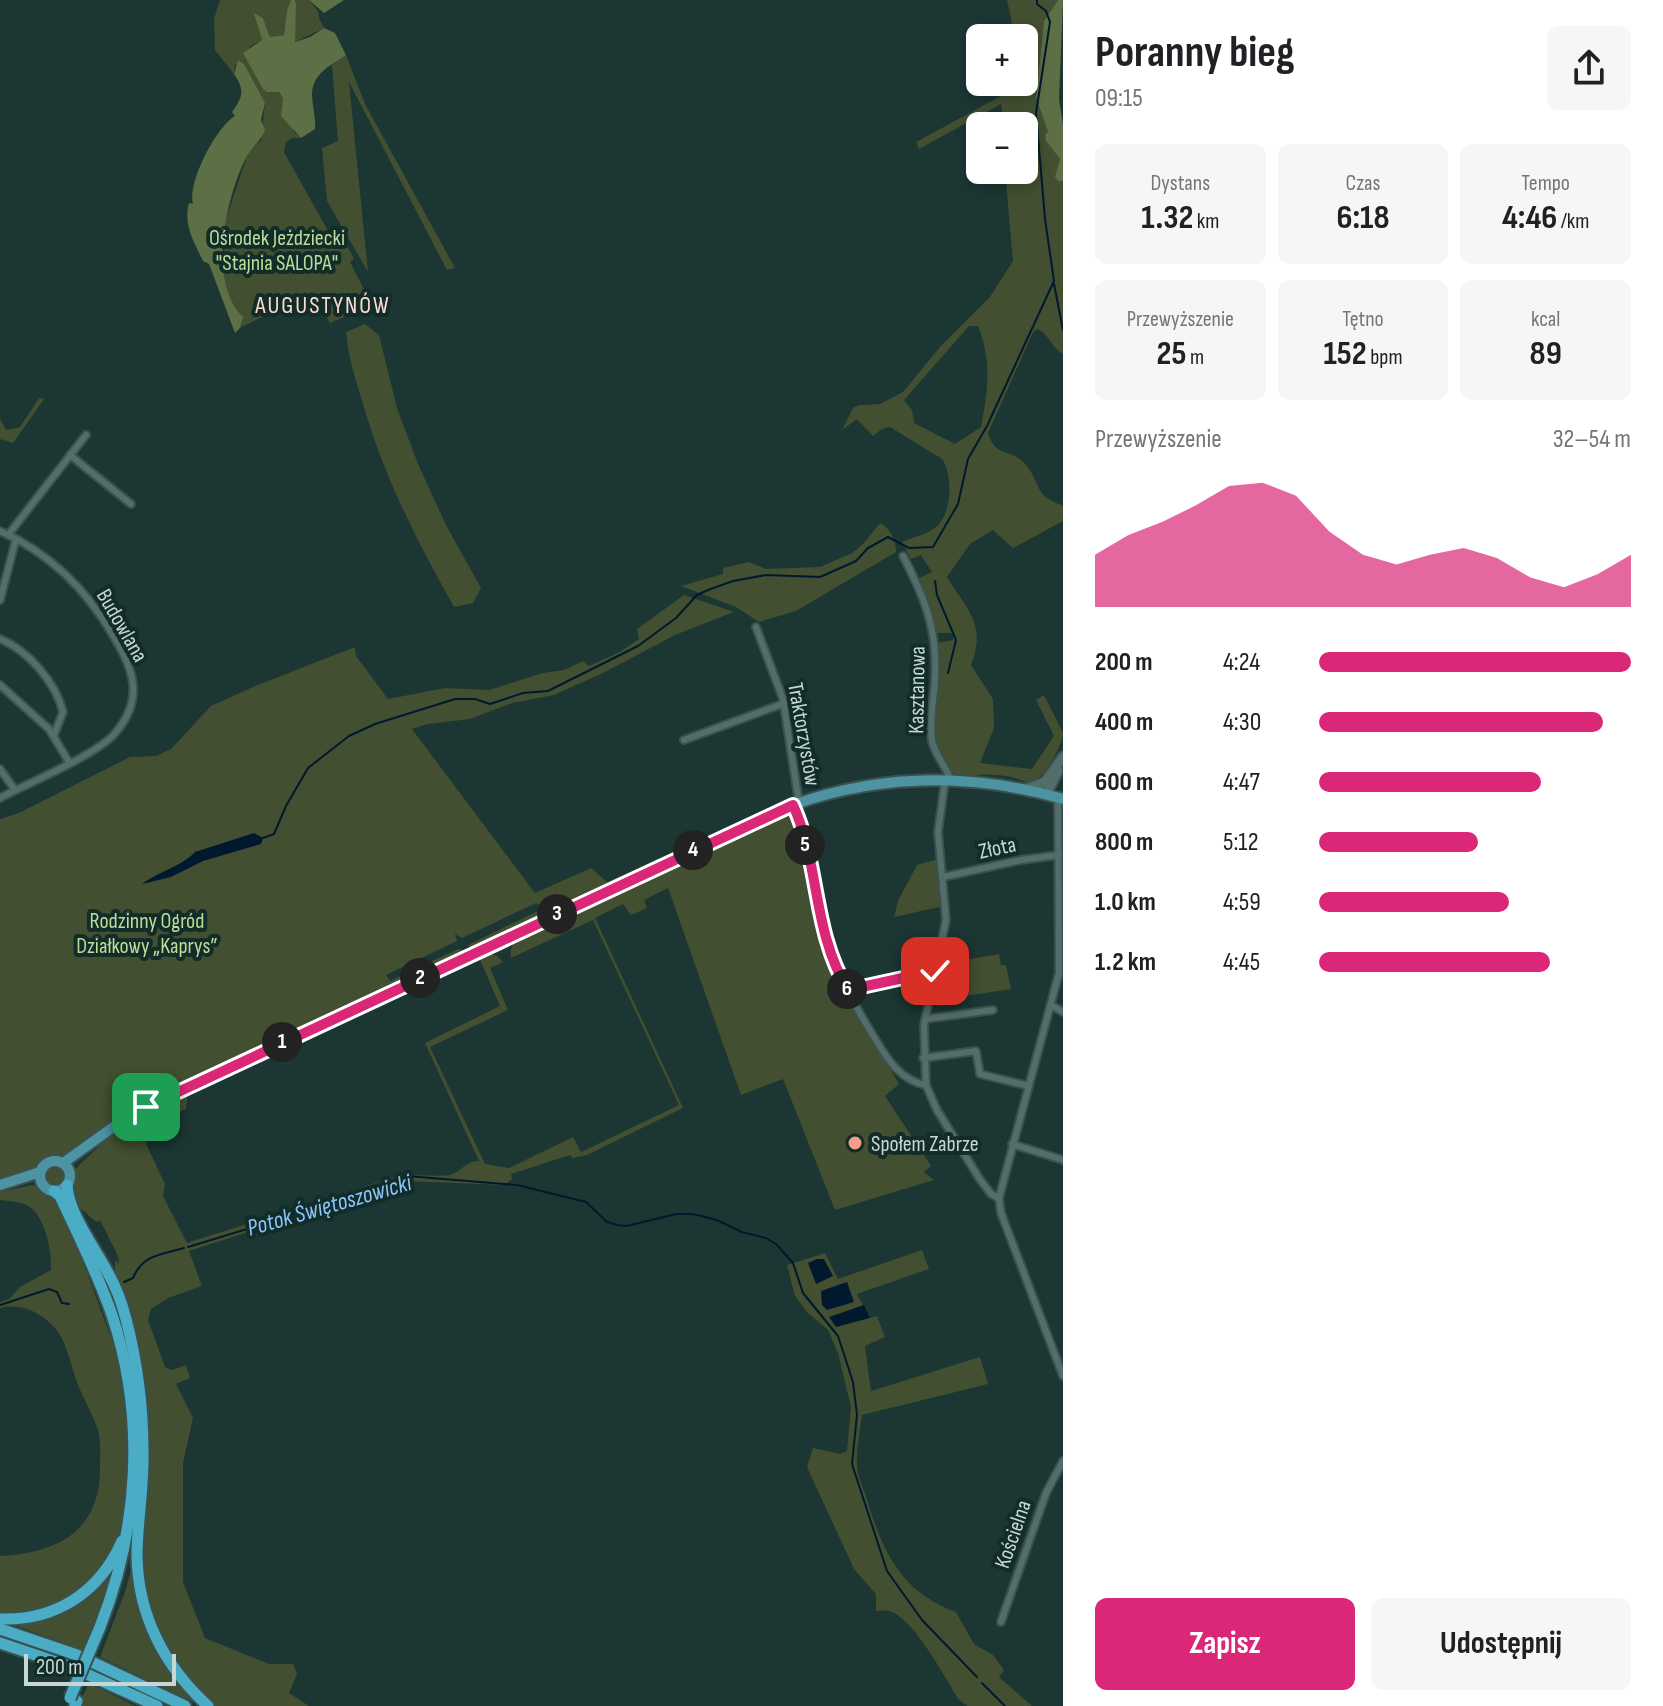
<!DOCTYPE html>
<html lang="pl">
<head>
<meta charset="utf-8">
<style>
  :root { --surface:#fff; --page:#f6f6f6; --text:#202124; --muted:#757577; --accent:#db2777 }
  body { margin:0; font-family:"Sofia Sans Condensed",sans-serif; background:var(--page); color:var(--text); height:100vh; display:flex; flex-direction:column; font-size:30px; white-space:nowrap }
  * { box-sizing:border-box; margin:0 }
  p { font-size:26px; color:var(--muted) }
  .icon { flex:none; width:44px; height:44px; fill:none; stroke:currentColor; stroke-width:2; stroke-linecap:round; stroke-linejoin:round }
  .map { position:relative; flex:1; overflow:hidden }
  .drawer { display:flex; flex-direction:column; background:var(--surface); width:600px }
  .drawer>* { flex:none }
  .tools { position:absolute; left:966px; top:24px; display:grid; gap:16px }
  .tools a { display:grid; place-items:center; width:72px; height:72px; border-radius:12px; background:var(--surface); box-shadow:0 4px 12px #0003; font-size:40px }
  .scale { position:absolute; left:24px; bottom:20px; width:152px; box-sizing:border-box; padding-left:8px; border:4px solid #c8d7d5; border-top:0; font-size:22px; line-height:28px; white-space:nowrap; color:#c8d7d5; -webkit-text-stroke:6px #122c29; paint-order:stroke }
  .pin { position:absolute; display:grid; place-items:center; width:68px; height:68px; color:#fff; margin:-34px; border-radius:16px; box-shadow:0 4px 12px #0006 }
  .km { position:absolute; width:40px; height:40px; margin:-20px; border-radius:50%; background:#222; color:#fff; font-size:22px; line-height:40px; text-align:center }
  .round { display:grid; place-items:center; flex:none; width:84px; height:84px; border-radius:12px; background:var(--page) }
  .headline { display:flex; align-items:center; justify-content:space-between; height:136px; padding:0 32px }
  h1 { font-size:44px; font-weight:700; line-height:60px }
  .metrics { display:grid; grid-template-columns:repeat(3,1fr); gap:12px; height:136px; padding:8px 32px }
  .metrics div { display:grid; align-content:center; border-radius:12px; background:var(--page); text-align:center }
  .metrics b { font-size:34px; font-weight:700 }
  .metrics small { font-size:22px; font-weight:400 }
  .metrics p { font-size:22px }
  .chart { height:224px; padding:16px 32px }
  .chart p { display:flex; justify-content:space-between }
  .chart svg { width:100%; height:144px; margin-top:8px; fill:var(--accent); opacity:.7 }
  .primary-button { display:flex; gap:16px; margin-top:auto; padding:16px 32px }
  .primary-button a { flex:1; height:92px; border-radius:12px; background:var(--accent); color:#fff; font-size:32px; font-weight:700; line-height:92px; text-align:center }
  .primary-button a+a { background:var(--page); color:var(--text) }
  ul { padding:0 32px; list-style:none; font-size:26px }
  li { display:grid; grid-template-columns:128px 96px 1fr; align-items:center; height:60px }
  li i { height:20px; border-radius:10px; background:var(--accent) }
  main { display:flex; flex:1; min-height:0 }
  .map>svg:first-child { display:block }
</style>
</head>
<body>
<main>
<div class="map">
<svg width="1063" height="1706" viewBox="0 0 1063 1706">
  <rect width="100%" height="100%" fill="#1c3633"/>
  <!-- green -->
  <g fill="#424f31" fill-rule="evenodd">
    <polygon points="220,0 291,0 287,10 284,35 270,37 263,18 255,14 262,40 249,47 283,99 294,132 301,138 292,138 286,142 284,152 337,247 346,243 354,259 350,262 372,305 330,323 312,292 240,328 242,317 234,309 228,297 223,271 226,219 248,153 261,140 265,103 235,64 234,74 215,50 214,19"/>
    <polygon points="295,0 309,0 318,11 319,18 324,28 295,42"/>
    <path d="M 1007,0 L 1058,0 L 1044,21 L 1036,97 L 1048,132 L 1046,141 L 1060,159 L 1062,181 L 1063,176 L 1063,354 C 1052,348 1050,336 1038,329 L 1033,332 L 988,433 C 994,455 1008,450 1021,460 C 1035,471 1036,490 1046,497 C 1050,501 1058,503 1063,506 L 1063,521 L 1013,548 L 993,530 L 970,544 L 947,577 C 967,610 987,624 971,665 L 993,699 L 994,728 L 980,763 L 1032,769 L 1054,736 L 1036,700 L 1044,695 L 1063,733 C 1062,748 1043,780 1029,784 C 1006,771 980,776 955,775 C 948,767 940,757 936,748 C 928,727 939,670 938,643 L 953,640 L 953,633 L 936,633 L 919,578 L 932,572 L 921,555 L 911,559 L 902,542 C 913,537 929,534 937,526 C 952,513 953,474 942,459 L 890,427 L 882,429 L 873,436 L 857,419 L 842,430 L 853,408 L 859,405 L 880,404 L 903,392 L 940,347 L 990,297 L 1013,261 L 1005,170 L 1024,170 L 1024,126 L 1004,126 L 1001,104 L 919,149 L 916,142 L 1001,96 L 1003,82 L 1024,82 L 1024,38 L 1005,38 L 1003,26 L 1012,23 ZM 969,326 L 978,326 C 992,359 988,392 981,427 L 955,444 L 914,423 L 912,410 L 904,400 Z"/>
    <polygon points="346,55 365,104 455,268 447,270 349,82 368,272 327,201 322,148 338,141 332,65"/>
    <path d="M 365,324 L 379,335 L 397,408 L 418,464 L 446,525 L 481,588 L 473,603 L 454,607 C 417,541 384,477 363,404 C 356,381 348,357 346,332 Z"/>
    <polygon points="39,398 44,399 13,443 0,439 0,419 6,430 20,427"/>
    <path d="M 880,523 C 890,528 896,540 896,552 L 796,611 L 759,622 L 736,607 L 681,586 L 723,574 L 723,568 L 749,562 L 766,569 L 820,567 L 852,553 L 864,543 Z"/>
    <path d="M 684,595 L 734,612 L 675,635 L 605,672 L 554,695 L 512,703 L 470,719 L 428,724 L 412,729 L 535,893 L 591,868 L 607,882 L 735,824 L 794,800 L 473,949 L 468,946 L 470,944 L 538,911 L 539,905 L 536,903 L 462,938 L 455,934 L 457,941 L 386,975 L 390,981 L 458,949 L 462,950 L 463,952 L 442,965 L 142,1103 L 64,1159 C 43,1157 48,1164 34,1170 C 24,1175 11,1177 0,1181 L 0,819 L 19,813 L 130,757 L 156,756 L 171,749 L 211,706 L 253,687 L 355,647 L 356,656 L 388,699 L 445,688 L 489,690 L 543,673 L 564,670 L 583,661 L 589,666 L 620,652 L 639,639 L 637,629 Z"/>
    <path d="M 789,809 L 794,811 L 791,813 L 799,834 L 816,915 L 835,974 L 899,1084 L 885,1096 L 931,1166 L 924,1172 L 934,1180 L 835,1210 L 783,1079 L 741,1095 L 668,888 L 644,900 L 647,908 L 631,915 L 623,904 L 595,918 L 683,1108 L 587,1155 L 573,1158 L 570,1155 L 511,1174 L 512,1179 L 504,1185 L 406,1181 L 189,1251 L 202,1286 L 168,1298 L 151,1309 L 148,1320 L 165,1367 L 172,1370 L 186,1365 L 190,1378 L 176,1384 L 193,1418 L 183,1463 L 183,1582 L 205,1638 L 269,1664 L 293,1664 L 297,1674 L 289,1693 L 309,1706 L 213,1706 L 168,1654 L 146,1603 L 141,1561 L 147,1453 L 115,1275 L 115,1260 L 119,1264 L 118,1256 L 100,1220 L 96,1222 L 78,1206 L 69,1190 L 74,1170 L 113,1133 L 137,1115 L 188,1092 L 186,1109 L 150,1125 L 146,1144 L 165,1184 L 163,1196 L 187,1243 L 398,1176 C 410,1174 444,1177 450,1175 C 462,1171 466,1161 479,1161 L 425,1043 L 500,1006 L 478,955 L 496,955 L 503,962 L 490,968 L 508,1010 L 430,1047 L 485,1164 L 509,1168 L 573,1137 L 581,1152 L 679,1105 L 593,920 L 511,958 C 509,947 514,941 523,935 L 654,873 L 666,873 L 663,869 Z"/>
    <polygon points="938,859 944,906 894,917 898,901 917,865"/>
    <polygon points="999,954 1001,965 1006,965 1011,989 959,997 957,980 959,961"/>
    <circle cx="55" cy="1175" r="12"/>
    <path d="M 33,1185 L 53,1193 L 60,1200 L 120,1362 L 128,1405 L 129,1486 L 123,1528 L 116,1547 L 87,1587 L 56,1607 L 0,1616 L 0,1556 C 58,1553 101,1531 100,1466 C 100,1455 101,1441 98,1430 C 93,1414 84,1400 78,1385 C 71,1367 67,1342 55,1328 C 40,1312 21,1303 0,1308 L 0,1302 L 9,1299 L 20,1287 L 51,1270 C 52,1252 45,1213 26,1205 C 19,1201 8,1201 0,1200 L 0,1192 Z"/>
    <path d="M 922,1250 L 929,1269 L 857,1294 L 870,1318 L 877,1316 L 885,1337 L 865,1346 L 871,1391 L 980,1357 L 988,1384 L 862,1415 C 860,1431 856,1449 857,1465 C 857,1476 864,1489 867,1500 C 883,1552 901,1592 956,1612 L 974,1644 L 993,1655 L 1004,1670 L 999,1677 L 1032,1706 L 968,1706 L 959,1700 C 945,1678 914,1618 889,1611 C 884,1610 880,1611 876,1611 L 876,1594 L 854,1569 L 807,1467 L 813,1448 L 840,1454 L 847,1451 L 851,1407 L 838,1353 L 828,1330 L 808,1313 L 795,1296 L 787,1265 L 825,1253 L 838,1279 Z"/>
    <polygon points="119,1558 85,1651 6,1622 43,1618"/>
    <polygon points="134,1560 139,1600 199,1705 100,1657 125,1592"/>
    <polygon points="89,1683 135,1706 78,1706"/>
  </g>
  <!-- forest -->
  <g fill="#5c6f45">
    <path d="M 291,0 L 295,0 L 296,5 L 295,42 L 310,37 L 324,28 L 335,33 L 346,55 C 331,66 313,72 312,94 C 312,106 316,117 315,129 L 301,138 L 281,116 L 283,99 L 279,92 L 267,92 L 263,89 L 243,53 L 262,40 L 254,13 L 263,18 L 270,37 L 284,35 L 287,10 Z"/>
    <polygon points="309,0 344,0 324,13"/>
    <polygon points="1058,0 1063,0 1059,99 1063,125 1063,181 1058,181 1055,177 1060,159 1046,141 1045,135 1048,132 1036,97 1044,21"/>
    <path d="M 238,60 L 244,64 L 265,103 L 261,120 L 265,130 C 261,141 253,146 247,156 C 226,195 207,283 243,317 L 240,328 L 235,333 L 209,264 L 203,261 C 194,242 183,225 189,203 L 193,204 C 187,183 216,127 235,116 L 232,112 C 243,97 245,90 234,74 Z"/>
  </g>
  <!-- water -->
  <g fill="#00192e">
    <path d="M 254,833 L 263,838 L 261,844 L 203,861 L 171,877 L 142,884 C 158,872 182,866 195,852 Z"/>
    <polygon points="817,1259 824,1259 833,1276 816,1284 808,1263"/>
    <polygon points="847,1282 854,1302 827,1310 822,1305 821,1291"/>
    <polygon points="864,1305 870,1318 836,1327 829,1317"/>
  </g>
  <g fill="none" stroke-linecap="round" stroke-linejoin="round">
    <!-- stream -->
    <g stroke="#00192e" stroke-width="2">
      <polyline points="1054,284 1063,330"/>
      <polyline points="935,581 937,595 956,640 948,673"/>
      <polyline points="263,838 274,834 286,806 308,768 349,736 375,724 455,699 475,699 490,704 523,693 548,691 638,646 676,618 697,595 708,590 733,581 766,575 820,577 856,561 868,548 888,537 909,548 933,547 958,504 968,459 987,426 1054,281 1045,219 1036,113 1050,22 1046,11 1037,4 1037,0"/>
      <polyline points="188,1247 349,1198 407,1176 517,1185 586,1202 607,1222 617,1225 627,1226 676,1214 693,1214 717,1220 742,1232 766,1238 776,1244 793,1263 803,1293 838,1336 853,1382 857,1415 852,1464 887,1571 922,1620 977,1677"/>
      <path d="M 124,1282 L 133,1278 C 143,1254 161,1255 184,1248"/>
      <polyline points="0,1305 49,1289 57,1292 62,1303 69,1304"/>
      <polyline points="982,1683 1005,1706"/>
    </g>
    <!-- minor casing -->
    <g stroke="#3b514f" stroke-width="10">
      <g id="minor">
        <polyline points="70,455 131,504"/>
        <path d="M 0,531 C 50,553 87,590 114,637 C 134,670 144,699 116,732 C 99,754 28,783 0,798"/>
        <polyline points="8,535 86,435"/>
        <path d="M 903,556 C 925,598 938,631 935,679 C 934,699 929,721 932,741 C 935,755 946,766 950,779"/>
        <polyline points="0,600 16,539"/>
        <polyline points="756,627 783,699 799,803"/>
        <path d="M 0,639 C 28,650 56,683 63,712 L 54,735"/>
        <polyline points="0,685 49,729 69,762"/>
        <polyline points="684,740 785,703"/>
        <polyline points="0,769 15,790"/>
        <polyline points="945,781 938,832 946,920 924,1025 926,1085 937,1110 979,1178 991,1194 999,1198"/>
        <polyline points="1063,799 1058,800 1059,973 999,1198 1001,1213 1063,1376"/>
        <path d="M 793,805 C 808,839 810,877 818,913 C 829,958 850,998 874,1037 C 886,1057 900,1081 926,1085"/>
        <polyline points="943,877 1021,860 1059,855"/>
        <polyline points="848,990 937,971"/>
        <polyline points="1051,1005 1063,1012"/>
        <polyline points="925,1019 993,1010"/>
        <polyline points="923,1058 976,1051 980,1074 1029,1086"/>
        <polyline points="1012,1144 1063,1160"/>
        <polyline points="1001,1622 1046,1493 1063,1461"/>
      </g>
    </g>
    <!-- secondary casing -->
    <g stroke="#3b514f" stroke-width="13">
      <g id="secondary">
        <polyline points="1026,789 1045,782 1063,757"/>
        <polyline points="1046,794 1058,771"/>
      </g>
    </g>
    <!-- primary casing -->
    <g stroke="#3b514f" stroke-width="14">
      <g id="primary">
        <circle cx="55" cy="1176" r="15"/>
        <path d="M 63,1163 L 126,1118 L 158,1100 L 793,805 C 883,773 972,773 1063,799"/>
        <polyline points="0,1185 40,1172"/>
      </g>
    </g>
    <!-- motorway casing -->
    <g stroke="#3b514f" stroke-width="15">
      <g id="motorway">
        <path d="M 67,1185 C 69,1215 94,1246 108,1273 C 116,1287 122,1303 126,1319 C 137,1361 143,1408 143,1452 C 144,1487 137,1521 137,1556 C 138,1615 164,1666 208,1706"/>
        <path d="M 54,1191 L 60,1196 C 78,1235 98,1274 112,1315 C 146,1418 139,1527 100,1627"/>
        <path d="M 0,1619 C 56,1621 100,1592 122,1541"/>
        <polyline points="0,1629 77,1655 185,1706"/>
        <polyline points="0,1643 71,1667 157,1706"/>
        <polyline points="75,1706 77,1701"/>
      </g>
    </g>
    <!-- minor -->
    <use href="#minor" stroke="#526d6a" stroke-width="6"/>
    <!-- secondary -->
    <use href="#secondary" stroke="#526d6a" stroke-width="9"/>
    <!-- primary -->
    <use href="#primary" stroke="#4d93a1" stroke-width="10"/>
    <!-- motorway -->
    <use href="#motorway" stroke="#4aadc5" stroke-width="11"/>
    <!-- motorway-bridge casing -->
    <g stroke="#3b514f" stroke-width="15" stroke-linecap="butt">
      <polyline id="motorway-bridge" points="70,1698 100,1627"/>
    </g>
    <!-- motorway-bridge -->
    <use href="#motorway-bridge" stroke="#4aadc5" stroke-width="11"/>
  </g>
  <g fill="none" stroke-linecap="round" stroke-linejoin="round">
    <!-- route casing -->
    <g stroke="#fff" stroke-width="16">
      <path id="route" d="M 146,1107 L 793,805 C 820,864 812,931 848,990 L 935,971"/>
    </g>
    <!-- route -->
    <use href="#route" stroke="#db2777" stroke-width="10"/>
  </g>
  <!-- markers -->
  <circle fill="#f39f83" stroke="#122c29" stroke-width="3" cx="855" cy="1143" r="8"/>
  <g text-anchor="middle" stroke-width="8" stroke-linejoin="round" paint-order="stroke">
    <!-- park labels -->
    <g font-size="22" fill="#bddc98" stroke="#122c29">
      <text x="277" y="245">Ośrodek Jeżdziecki<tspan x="277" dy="25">"Stajnia SALOPA"</tspan></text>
      <text x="147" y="928">Rodzinny Ogród<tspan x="147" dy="25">Działkowy „Kaprys”</tspan></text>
    </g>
    <!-- street labels -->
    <g font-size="22" fill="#c8d7d5" stroke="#122c29">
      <text transform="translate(123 625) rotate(60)" y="8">Budowlana</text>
      <text transform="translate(916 690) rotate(-89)" y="8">Kasztanowa</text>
      <text transform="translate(805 734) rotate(80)" y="8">Traktorzystów</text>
      <text transform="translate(997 847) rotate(-12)" y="8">Złota</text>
      <text transform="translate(1012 1534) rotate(-71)" y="8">Kościelna</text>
    </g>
    <!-- poi labels -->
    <g font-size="22" fill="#c8d7d5" stroke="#122c29" text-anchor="start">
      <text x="871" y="1151">Społem Zabrze</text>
    </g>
    <!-- neighbourhood labels -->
    <g font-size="24" letter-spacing="2" fill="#fcdbd0" stroke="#122c29">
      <text x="323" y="313">AUGUSTYNÓW</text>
    </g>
    <!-- water labels -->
    <g font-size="24" font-style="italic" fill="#8cc6fa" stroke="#122c29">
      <text transform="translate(329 1205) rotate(-16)" y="8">Potok Świętoszowicki</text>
    </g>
  </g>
</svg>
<div class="tools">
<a>+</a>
<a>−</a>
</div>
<div class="scale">200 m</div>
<div class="pin" style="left:146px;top:1107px;background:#1e9e55"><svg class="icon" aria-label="arrive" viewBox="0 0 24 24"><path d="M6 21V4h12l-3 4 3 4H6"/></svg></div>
<div class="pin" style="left:935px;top:971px;background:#d93025"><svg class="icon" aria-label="check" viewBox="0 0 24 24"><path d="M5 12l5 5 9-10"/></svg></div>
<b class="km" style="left:282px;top:1042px">1</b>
<b class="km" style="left:420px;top:978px">2</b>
<b class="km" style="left:557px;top:914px">3</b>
<b class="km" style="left:693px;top:850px">4</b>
<b class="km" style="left:805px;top:845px">5</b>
<b class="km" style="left:847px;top:989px">6</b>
</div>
<section class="drawer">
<div class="headline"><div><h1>Poranny bieg</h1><p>09:15</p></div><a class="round"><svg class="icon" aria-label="share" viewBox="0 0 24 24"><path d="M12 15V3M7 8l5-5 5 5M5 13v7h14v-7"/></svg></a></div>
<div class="metrics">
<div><p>Dystans</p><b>1.32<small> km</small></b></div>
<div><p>Czas</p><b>6:18</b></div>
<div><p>Tempo</p><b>4:46<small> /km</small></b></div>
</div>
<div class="metrics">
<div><p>Przewyższenie</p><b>25<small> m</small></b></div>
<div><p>Tętno</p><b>152<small> bpm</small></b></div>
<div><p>kcal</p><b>89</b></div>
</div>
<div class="chart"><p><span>Przewyższenie</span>32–54 m</p>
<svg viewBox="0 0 160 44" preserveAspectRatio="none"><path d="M0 44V28L10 22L20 18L30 13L40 7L50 6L60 10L70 21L80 28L90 31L100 28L110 26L120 29L130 35L140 38L150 34L160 28V44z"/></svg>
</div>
<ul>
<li><b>200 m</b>4:24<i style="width:100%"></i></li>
<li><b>400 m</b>4:30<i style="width:91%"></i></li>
<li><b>600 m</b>4:47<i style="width:71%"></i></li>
<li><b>800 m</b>5:12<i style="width:51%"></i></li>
<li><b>1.0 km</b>4:59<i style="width:61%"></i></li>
<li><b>1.2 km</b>4:45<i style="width:74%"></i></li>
</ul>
<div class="primary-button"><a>Zapisz</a><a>Udostępnij</a></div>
</section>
</main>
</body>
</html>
